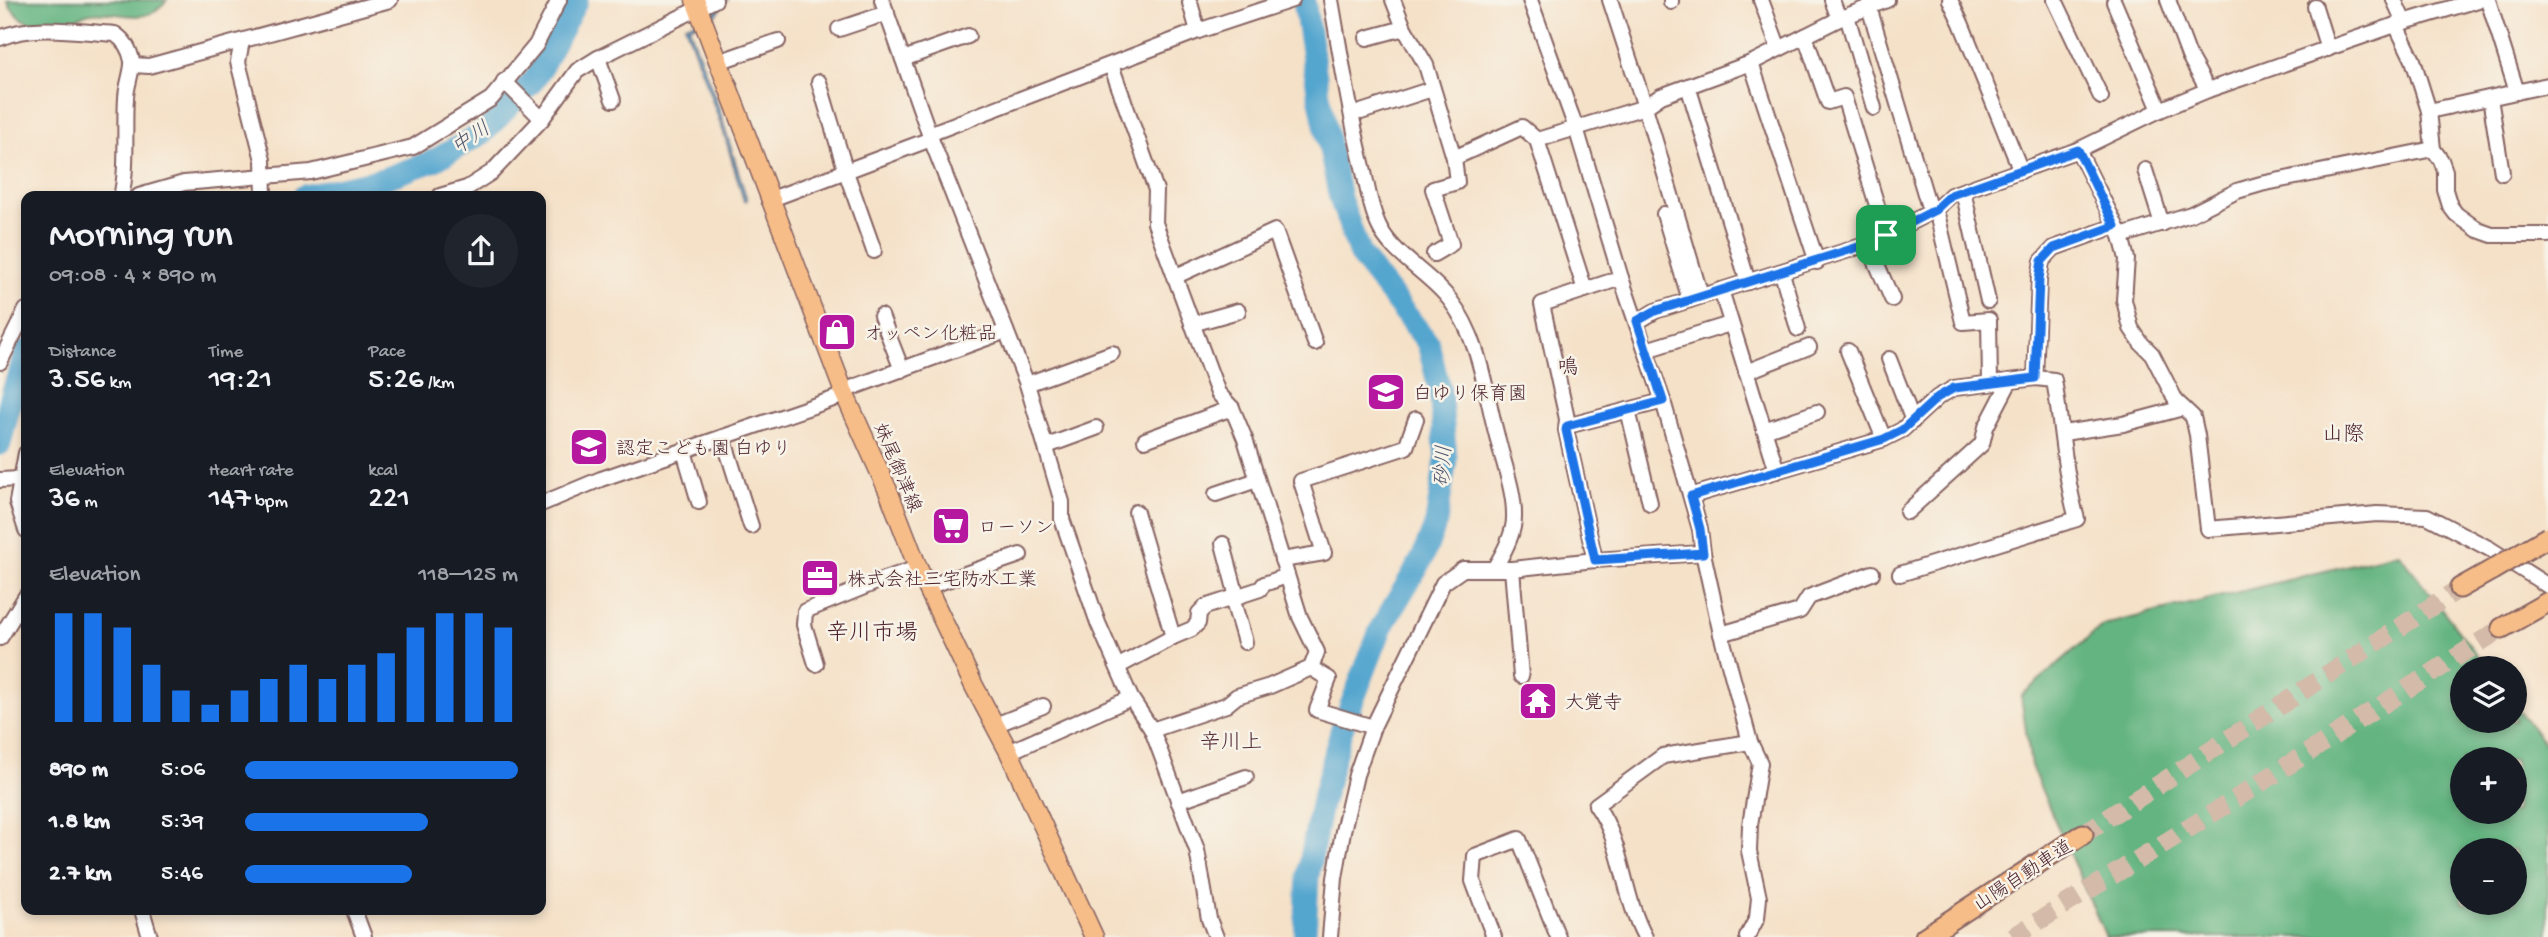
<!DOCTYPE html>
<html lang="en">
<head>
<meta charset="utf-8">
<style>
  :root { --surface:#171b24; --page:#20242c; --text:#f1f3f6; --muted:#9ea1a6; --accent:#1a73e8 }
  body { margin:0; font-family:"Gochi Hand","Klee One",sans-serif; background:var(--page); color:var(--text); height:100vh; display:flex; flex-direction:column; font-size:26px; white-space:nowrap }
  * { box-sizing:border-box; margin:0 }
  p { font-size:23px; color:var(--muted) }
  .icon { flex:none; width:38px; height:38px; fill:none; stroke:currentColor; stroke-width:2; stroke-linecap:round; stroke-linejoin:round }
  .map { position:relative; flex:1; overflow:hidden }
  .drawer { position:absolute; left:21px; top:191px; width:525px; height:724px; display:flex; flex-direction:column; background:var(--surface); border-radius:14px; box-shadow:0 4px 10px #0003 }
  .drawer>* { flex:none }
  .tools { position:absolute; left:2450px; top:656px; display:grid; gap:14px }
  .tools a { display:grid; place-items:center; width:77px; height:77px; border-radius:50%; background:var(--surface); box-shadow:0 4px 10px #0003; font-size:35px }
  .pin { position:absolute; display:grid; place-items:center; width:60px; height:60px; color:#fff; margin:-30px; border-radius:14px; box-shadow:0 4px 10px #0006 }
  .round { display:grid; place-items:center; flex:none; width:74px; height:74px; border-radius:37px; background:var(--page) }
  .summary { display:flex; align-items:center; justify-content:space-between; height:119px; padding:0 28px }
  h1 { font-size:38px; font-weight:600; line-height:52px }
  .metrics { display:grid; grid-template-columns:repeat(3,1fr); gap:10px; height:119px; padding:7px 28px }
  .metrics div { display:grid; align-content:center }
  .metrics b { font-size:30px; font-weight:600 }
  .metrics small { font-size:19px; font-weight:400 }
  .metrics p { font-size:19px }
  .chart { height:196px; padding:14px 28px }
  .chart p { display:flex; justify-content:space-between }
  .chart svg { width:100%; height:126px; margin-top:7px; stroke:var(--accent); stroke-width:6 }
  ul { padding:0 28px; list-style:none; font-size:23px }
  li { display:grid; grid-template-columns:112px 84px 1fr; align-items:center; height:52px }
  li i { height:18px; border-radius:9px; background:var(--accent) }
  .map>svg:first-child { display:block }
</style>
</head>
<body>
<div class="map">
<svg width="2548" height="937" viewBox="0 0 2548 937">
  <rect width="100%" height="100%" fill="#f7f3e8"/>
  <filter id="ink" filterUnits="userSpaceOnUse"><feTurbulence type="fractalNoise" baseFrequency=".0143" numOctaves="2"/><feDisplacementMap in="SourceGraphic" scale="14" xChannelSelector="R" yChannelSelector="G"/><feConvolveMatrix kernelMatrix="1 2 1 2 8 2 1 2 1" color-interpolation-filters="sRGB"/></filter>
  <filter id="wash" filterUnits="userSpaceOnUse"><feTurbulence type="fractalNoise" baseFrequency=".00686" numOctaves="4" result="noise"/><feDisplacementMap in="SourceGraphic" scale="28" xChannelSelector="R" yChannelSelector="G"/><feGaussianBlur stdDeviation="1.57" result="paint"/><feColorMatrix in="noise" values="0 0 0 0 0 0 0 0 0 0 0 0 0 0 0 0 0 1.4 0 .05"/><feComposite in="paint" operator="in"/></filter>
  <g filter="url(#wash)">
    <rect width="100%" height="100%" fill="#f5e1c8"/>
    <!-- forest -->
    <g fill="#63b480" stroke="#566a56" stroke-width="2" fill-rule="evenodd">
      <path d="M 7,0 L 167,0 C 146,29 118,9 91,13 C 81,14 71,23 61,25 C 38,29 16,22 7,0 Z"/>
      <path d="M 2399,553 L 2487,668 L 2462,668 L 2462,721 L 2515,721 L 2515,705 L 2548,748 L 2548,937 L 2106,937 L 2031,766 L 2021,696 L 2103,625 ZM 2462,760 L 2515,760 L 2515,812 L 2462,812 ZM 2462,850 L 2515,850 L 2515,903 L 2462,903 Z"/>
    </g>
    <!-- water -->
    <polygon fill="#54a6cf" stroke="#4f627d" stroke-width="2" points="713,0 729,0 718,3 720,10 714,17 689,27 720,112 747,200 744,201 723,130 685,25 705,19 705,16 712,14 716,9"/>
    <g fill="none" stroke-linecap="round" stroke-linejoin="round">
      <!-- river -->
      <g stroke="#54a6cf" stroke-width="23">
        <polyline points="1304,0 1318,90 1340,198 1360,255 1428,343 1440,391 1446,459 1436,523 1422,559 1382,626 1341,731 1320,809 1308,876 1305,937"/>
        <polyline points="304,196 383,179 433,161 483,133 535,79 577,0"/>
        <polyline points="0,444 12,395 26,351"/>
      </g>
    </g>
  </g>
  <g filter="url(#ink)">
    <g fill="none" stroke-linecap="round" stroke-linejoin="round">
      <!-- highway-tunnel -->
      <g stroke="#d3baa9" stroke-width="19" stroke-dasharray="19 10" stroke-linecap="butt">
        <polyline points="2083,834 2460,588"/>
        <polyline points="2013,937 2226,805 2502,628"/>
      </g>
      <!-- minor casing -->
      <g stroke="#866362" stroke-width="18">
        <g id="minor">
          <polyline points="882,0 931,139 1027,384 1062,502 1062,519 1098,623 1131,698 1152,730 1197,850 1209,919 1216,937"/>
          <path d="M 1331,0 C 1341,56 1349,112 1363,167 C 1367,186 1370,206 1378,224 C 1391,255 1430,273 1450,300 C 1481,340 1485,393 1498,440 C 1504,465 1515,493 1514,518 C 1514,534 1503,554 1495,567"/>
          <polyline points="1393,0 1404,28 1426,65 1454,158 1457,182 1433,189 1451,244 1434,254"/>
          <polyline points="1530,0 1576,128 1621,278 1663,401 1700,529 1703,553 1721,634 1750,742 1760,763 1750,825 1749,851 1759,898 1757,918 1747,937"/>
          <polyline points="1610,0 1645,107 1701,296"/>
          <polyline points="1671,0 1671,2"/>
          <polyline points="1761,0 1779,49"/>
          <polyline points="1832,0 1839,19"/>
          <polyline points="1950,0 1961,23 2021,171"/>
          <polyline points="2055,0 2101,97"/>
          <polyline points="2168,0 2189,56 2208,90"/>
          <polyline points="2394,0 2404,22"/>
          <polyline points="2488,0 2517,92"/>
          <polyline points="2114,2 2160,110"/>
          <polyline points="1190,3 1198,31"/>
          <polyline points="1869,7 1928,204 1935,210 1938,218 1963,322 1989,320 1990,383"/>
          <polyline points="2315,7 2328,49"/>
          <polyline points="1847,16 1874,108"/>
          <polyline points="2396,25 2413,60 2429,111 2433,149 2441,160 2445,171 2445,190 2450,206 2456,214 2478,230 2492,235 2548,235"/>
          <polyline points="839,29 887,13"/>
          <polyline points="1805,36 1828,102 1844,97 1886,235"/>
          <path d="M 0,38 C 34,23 79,32 115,34 C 124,40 130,50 132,61 C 133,70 126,87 126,98 C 124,126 128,172 121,196"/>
          <polyline points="1367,38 1404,28"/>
          <polyline points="242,41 238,62 263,160 264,196"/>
          <polyline points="598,58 613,100"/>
          <polyline points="903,59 968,36"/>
          <polyline points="718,62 778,41"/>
          <polyline points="1751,63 1817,262"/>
          <polyline points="133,65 149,66 390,0"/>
          <polyline points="1111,65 1156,190 1155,223 1218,393 1232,408 1245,439 1300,617 1317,652 1311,668 1329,679 1317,710 1373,727"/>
          <polyline points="504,81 542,119"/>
          <polyline points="819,82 846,172 874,251"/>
          <polyline points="1688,86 1748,282"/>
          <polyline points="2490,98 2502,173"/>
          <polyline points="2429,111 2548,85"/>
          <polyline points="1361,112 1432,89"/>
          <polyline points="929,134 1198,31 1292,0"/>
          <polyline points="1537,140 1585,290"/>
          <polyline points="2078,150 2121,236 2127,259 2124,300 2131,328 2141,343 2152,354 2176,401 2193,417 2197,435 2208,529 2377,514 2427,516 2490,549 2548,586"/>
          <polyline points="1454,158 1522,127 1537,140 1645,107 1661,96 1751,63 1839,19 1887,0"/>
          <polyline points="2145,170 2162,224"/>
          <polyline points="1963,191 1988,301"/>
          <polyline points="139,196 184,183 311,172 413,147 491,99 536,45 559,0"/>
          <polyline points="440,196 467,188 492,172 542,119 577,71 598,58 715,0"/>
          <polyline points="769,200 931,139"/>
          <polyline points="1664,214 1690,300"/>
          <polyline points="2121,236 2191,214 2237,191 2261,184 2433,149"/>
          <polyline points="1868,244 1892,299"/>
          <polyline points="1782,273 1798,329"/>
          <polyline points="1174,277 1275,231 1315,343"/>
          <polyline points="1721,290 1777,471"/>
          <polyline points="881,316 902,370"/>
          <polyline points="1637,322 1655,311 1868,244 1935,210 1951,195 2078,150 2160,110 2208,90 2404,22 2478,0"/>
          <polyline points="1192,324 1238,311"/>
          <polyline points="1646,350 1730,324"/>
          <polyline points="1848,351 1884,439"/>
          <polyline points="1889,359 1913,421"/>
          <polyline points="0,362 26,310"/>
          <polyline points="1746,372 1809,347"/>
          <polyline points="1027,384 1112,353"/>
          <polyline points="843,391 1006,331"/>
          <polyline points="1628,410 1650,503"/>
          <polyline points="1567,426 1663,401"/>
          <polyline points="1764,430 1817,412"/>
          <polyline points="2063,433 2123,424 2183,408"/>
          <polyline points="723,437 751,526"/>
          <polyline points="1145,440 1232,408"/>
          <polyline points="1047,446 1096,428"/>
          <polyline points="684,451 699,502"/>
          <polyline points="26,453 17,502 26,530"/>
          <polyline points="0,480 21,479"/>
          <polyline points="1216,494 1257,480"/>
          <polyline points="1691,496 1884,439 1902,430 1938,397 1954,388 2035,378 2039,279 2042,261 2054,248 2115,226"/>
          <polyline points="541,504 601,479 845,395"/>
          <polyline points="1136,512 1173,637"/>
          <polyline points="1907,512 1982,444 1986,427 2010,381"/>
          <polyline points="1223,544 1237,597"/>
          <polyline points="1282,560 1324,553 1301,481 1406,447 1416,419"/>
          <polyline points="1595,560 1566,430 1567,419 1542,304 1621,278"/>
          <polyline points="1512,569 1521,676"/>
          <path d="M 1900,574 L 2077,519 C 2064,473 2062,427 2054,380 L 2035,378"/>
          <polyline points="927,587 1020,555"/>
          <polyline points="1232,598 1245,642"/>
          <polyline points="1721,634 1800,611 1809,597 1872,573"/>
          <polyline points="0,638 26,596"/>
          <polyline points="816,664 804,625 805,611 884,579 918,568"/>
          <polyline points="1119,666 1173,637 1192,629 1198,623 1199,613 1205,607 1260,589 1264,584 1287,576"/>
          <polyline points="995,725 1043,706"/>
          <polyline points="1152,730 1226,705 1237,696 1270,686 1311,668"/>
          <polyline points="1009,752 1131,698"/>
          <polyline points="1178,801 1246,777"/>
          <polyline points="142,910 150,937"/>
          <polyline points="354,910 364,937"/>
          <polyline points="1330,937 1335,878 1343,831 1356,775 1373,727 1443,583 1463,569 1512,569 1595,560 1703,553"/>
          <polyline points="1494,937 1473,881 1475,856 1519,839 1558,937"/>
          <path d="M 1645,937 C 1622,895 1624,844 1596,805 L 1663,756 L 1750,742"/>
        </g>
      </g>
      <!-- major casing -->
      <g stroke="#866362" stroke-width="21">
        <polyline id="major" points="695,0 845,395 889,493 918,568 974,686 1009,752 1094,937"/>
      </g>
      <!-- highway casing -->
      <g stroke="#866362" stroke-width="23">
        <g id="highway">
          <polyline points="2460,588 2492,570"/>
          <polyline points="2502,628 2548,602"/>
          <polyline points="1925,937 2083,834"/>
        </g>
      </g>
      <!-- minor -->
      <use href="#minor" stroke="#fff" stroke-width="14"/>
      <!-- major -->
      <use href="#major" stroke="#f7bd88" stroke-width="18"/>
      <!-- highway -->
      <use href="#highway" stroke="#f7bd88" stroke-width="19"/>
      <!-- highway-bridge casing -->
      <g stroke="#866362" stroke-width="23" stroke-linecap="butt">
        <polyline id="highway-bridge" points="2492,570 2548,537"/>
      </g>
      <!-- highway-bridge -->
      <use href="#highway-bridge" stroke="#f7bd88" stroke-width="19"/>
    </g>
  </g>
  <g fill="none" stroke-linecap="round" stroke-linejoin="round" filter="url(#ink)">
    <!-- route casing -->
    <g stroke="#fff" stroke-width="14">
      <polygon id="route" points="2078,150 2115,226 2054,248 2042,261 2039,279 2035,378 1954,388 1938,397 1902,430 1884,439 1691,496 1700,529 1703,553 1595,560 1566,430 1567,426 1663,401 1637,321 1655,311 1868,244 1935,210 1951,195"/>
    </g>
    <!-- route -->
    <use href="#route" stroke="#1a73e8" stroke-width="9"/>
  </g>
  <!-- icons -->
  <defs>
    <g id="shop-square" transform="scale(2.0125)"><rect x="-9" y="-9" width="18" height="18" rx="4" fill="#b5179e" stroke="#f7f3e8"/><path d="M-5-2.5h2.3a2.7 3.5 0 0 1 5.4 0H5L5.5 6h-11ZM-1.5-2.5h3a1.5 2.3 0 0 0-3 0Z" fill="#fff"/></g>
    <g id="school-square" transform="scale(2.0125)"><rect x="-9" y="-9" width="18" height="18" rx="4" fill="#b5179e" stroke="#f7f3e8"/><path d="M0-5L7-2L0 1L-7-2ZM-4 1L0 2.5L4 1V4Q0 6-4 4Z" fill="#fff"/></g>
    <g id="supermarket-square" transform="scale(2.0125)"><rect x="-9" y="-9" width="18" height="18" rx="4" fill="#b5179e" stroke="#f7f3e8"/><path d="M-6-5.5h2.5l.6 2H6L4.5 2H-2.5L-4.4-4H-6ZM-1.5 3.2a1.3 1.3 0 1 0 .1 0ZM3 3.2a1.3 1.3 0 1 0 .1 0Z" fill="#fff"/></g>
    <g id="office-square" transform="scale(2.0125)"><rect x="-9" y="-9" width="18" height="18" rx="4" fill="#b5179e" stroke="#f7f3e8"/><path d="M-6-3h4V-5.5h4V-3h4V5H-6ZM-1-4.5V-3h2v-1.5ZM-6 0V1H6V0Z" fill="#fff"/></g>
    <g id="temple-square" transform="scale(2.0125)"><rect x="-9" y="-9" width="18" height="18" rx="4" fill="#b5179e" stroke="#f7f3e8"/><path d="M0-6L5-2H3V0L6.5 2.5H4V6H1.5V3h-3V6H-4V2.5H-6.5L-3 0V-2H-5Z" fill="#fff"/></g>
  </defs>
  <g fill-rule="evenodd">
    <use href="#shop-square" x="837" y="332"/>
    <use href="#school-square" x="1386" y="392"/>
    <use href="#school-square" x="589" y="447"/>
    <use href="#supermarket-square" x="951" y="526"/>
    <use href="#office-square" x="820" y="578"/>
    <use href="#temple-square" x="1538" y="701"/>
  </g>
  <g text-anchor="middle" stroke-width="5" stroke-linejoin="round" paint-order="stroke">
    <!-- poi labels -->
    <g font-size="19" fill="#4a1f2b" stroke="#f7f3e8" text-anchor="start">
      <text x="864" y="339">オッペン化粧品</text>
      <text x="1413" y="399">白ゆり保育園</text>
      <text x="616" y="454">認定こども園 白ゆり</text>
      <text x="978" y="533">ローソン</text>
      <text x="847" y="585">株式会社三宅防水工業</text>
      <text x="1565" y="708">大覚寺</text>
    </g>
    <!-- street labels -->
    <g font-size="19" fill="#4a1f2b" stroke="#f7f3e8">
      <text transform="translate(899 467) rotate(67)" y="7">妹尾御津線</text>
      <text transform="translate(2022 874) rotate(-33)" y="7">山陽自動車道</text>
    </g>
    <!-- water labels -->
    <g font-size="21" font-style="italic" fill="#4e556d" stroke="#f7f3e8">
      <text transform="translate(470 137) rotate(-34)" y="7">中川</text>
      <text transform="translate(1442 466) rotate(-86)" y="7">砂川</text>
    </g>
    <!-- neighbourhood labels -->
    <g font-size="21" fill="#4a1f2b" stroke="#f7f3e8">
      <text x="1568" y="373">鳴</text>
      <text x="2343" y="440">山際</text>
      <text x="1231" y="748">辛川上</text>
    </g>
    <!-- quarter labels -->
    <g font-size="23" fill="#4a1f2b" stroke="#f7f3e8">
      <text x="872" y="639">辛川市場</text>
    </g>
  </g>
</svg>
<div class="tools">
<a><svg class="icon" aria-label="layers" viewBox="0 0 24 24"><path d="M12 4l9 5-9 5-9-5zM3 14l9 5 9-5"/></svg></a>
<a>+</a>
<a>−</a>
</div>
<div class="pin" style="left:1886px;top:235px;background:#1e9e55"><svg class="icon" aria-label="arrive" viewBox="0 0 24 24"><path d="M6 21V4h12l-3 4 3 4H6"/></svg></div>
<section class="drawer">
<div class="summary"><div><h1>Morning run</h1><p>09:08 · 4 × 890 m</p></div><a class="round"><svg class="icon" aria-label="share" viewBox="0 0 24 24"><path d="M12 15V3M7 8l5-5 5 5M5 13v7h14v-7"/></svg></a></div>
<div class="metrics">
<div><p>Distance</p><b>3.56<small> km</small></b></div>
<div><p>Time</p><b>19:21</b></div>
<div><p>Pace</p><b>5:26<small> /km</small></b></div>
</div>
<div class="metrics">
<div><p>Elevation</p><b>36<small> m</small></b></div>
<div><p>Heart rate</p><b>147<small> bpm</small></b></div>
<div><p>kcal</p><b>221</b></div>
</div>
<div class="chart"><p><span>Elevation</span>118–125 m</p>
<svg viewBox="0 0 160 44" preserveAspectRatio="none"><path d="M5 44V6M15 44V6M25 44V11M35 44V24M45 44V33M55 44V38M65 44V33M75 44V29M85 44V24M95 44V29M105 44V24M115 44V20M125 44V11M135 44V6M145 44V6M155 44V11"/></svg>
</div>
<ul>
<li><b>890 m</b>5:06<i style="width:100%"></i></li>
<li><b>1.8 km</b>5:39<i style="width:67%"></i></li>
<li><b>2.7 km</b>5:46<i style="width:61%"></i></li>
</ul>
</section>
</div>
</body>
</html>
